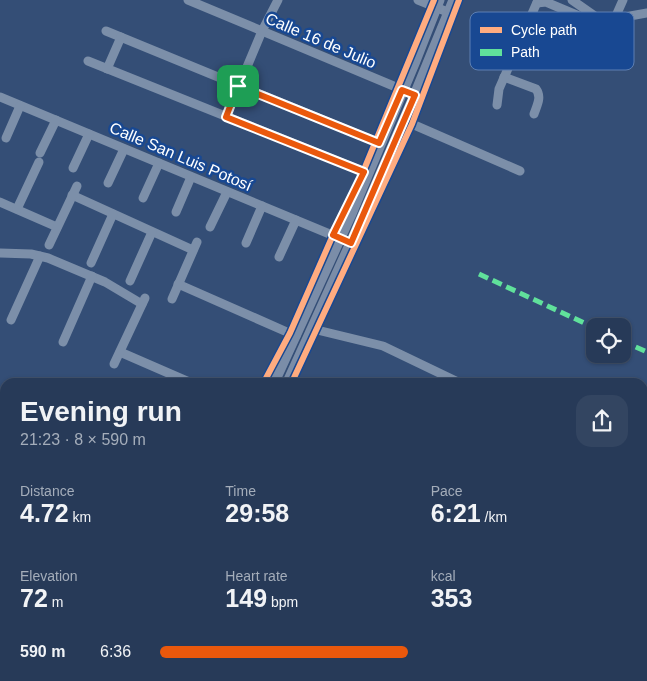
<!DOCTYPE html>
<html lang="en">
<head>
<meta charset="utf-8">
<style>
  :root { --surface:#273a58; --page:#334561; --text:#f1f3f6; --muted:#a4adba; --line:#43546e; --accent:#ea580c }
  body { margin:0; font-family:Arial,sans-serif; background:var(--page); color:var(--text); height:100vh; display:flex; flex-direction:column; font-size:19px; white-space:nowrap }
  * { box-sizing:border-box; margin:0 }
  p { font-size:16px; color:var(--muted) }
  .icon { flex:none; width:28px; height:28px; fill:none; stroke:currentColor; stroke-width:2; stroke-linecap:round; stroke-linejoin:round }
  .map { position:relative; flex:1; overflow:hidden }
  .sheet { position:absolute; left:0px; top:378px; width:648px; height:304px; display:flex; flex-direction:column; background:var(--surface); border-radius:15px 15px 0 0; box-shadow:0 1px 4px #0004,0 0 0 1px var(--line) }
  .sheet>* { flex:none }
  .tools { position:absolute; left:586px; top:318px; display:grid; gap:10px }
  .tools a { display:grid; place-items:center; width:45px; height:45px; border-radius:10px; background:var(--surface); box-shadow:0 1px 4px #0004,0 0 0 1px var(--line); font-size:25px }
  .pin { position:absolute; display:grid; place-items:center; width:42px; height:42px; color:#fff; margin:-21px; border-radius:10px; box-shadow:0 2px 8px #0006 }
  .round { display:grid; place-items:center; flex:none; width:52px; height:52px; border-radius:15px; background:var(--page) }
  .head { display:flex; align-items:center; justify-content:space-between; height:85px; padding:0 20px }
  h1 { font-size:28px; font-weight:700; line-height:38px }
  .figures { display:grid; grid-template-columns:repeat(3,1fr); gap:8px; height:85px; padding:5px 20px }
  .figures div { display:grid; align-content:center }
  .figures b { font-size:25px; font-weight:700 }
  .figures small { font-size:14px; font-weight:400 }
  .figures p { font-size:14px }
  ul { padding:0 20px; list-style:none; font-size:16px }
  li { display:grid; grid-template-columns:80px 60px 1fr; align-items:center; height:38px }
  li i { height:12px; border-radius:6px; background:var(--accent) }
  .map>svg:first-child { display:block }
</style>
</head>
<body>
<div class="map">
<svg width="647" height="681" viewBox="0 0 647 681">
  <rect width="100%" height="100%" fill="#344e76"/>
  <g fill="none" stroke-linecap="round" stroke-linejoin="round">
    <!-- minor -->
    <g stroke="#7c8fa9" stroke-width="9">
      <polyline points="188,0 415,95"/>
      <polyline points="418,0 450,13"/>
      <polyline points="572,0 599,19 608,20 647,13"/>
      <polyline points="537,3 546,2 579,16 596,18"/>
      <polyline points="615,18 623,0"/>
      <polyline points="106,31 379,143"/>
      <polyline points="88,61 367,173"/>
      <polyline points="107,69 121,37"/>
      <path d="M 504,77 L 536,89 C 542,97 537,105 534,114"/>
      <polyline points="0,97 344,240"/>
      <polyline points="497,105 499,89 538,0"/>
      <polyline points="226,117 262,31 278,0"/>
      <polyline points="398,134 412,124 520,171"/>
      <polyline points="6,138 20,106"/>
      <polyline points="40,153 56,120"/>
      <polyline points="73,168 89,134"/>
      <polyline points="108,183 124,149"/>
      <polyline points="72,195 193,250"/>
      <polyline points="143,198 159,163"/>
      <polyline points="0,202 57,227"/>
      <polyline points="17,209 39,162"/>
      <polyline points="176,212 191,177"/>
      <polyline points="210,227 227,192"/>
      <polyline points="246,243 262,206"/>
      <polyline points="49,245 77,186"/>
      <polyline points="0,253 31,254 48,258 105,282 142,304"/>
      <polyline points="279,257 296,220"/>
      <polyline points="91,263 113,214"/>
      <polyline points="130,281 152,232"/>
      <polyline points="178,284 296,336"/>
      <polyline points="172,299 197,242"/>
      <polyline points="11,320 40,256"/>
      <polyline points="313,329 383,346 458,382"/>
      <polyline points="63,342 92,276"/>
      <polyline points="120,352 189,382"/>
      <polyline points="114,364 145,298"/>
      <polyline points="642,478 647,481"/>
      <polyline points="0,482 5,472"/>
      <polyline points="0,511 5,514"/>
      <polyline points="642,527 647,518"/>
      <polyline points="0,595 5,584"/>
      <polyline points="0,600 5,602"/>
      <polyline points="642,626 647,629"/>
      <polyline points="384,676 391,681"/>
      <polyline points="473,676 480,681"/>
      <polyline points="486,676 493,681"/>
      <polyline points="11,681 14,676"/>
      <polyline points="62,681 64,676"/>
      <polyline points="115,681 117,676"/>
      <polyline points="211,681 216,676"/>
      <polyline points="265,681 268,676"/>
      <polyline points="314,681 318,676"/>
      <polyline points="367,681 370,676"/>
      <polyline points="541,681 544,676"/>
      <polyline points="598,681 601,676"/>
    </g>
    <!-- major -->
    <g stroke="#7b8da8" stroke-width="11">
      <polyline points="274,382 350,216 415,61 439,0"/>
      <polyline points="288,382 351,243 415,95 454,0"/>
      <polyline points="128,681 130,676"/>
      <polyline points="146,681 148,676"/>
    </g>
    <!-- quiet -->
    <g stroke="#60e19b" stroke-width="5" stroke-dasharray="10 5" stroke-linecap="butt">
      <polyline points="479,274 595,328"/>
      <polyline points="622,341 647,352"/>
    </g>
    <!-- cycleway casing -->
    <g stroke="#184892" stroke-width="9">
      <g id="cycleway">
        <polyline points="264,382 290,333 333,235 363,172 434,0"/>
        <polyline points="292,382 412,124 459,0"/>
      </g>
    </g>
    <!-- cycleway -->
    <use href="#cycleway" stroke="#ffac80" stroke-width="6"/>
  </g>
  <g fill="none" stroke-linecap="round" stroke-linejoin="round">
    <!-- route casing -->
    <g stroke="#fff" stroke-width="10">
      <polygon id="route" points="238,86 379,143 402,90 415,95 351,243 333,235 364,172 226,117"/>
    </g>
    <!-- route -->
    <use href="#route" stroke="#ea580c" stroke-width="6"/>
  </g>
  <g text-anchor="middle" stroke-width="5" stroke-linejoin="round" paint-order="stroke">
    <!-- street labels -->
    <g font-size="16" fill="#fff" stroke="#184892">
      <text transform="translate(321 40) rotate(23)" y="6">Calle 16 de Julio</text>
      <text transform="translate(181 156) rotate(23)" y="6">Calle San Luis Potosí</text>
    </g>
  </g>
  <!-- legend -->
  <rect x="470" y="12" width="164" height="58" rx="8" fill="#184892" stroke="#5d7fb3" stroke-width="1"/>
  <rect x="480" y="27" width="22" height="6" fill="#ffac80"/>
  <rect x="480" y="49" width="22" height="7" fill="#60e19b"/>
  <g font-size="14" fill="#fff">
    <text x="511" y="35">Cycle path</text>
    <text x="511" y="57">Path</text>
  </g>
</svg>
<div class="tools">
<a><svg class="icon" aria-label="locate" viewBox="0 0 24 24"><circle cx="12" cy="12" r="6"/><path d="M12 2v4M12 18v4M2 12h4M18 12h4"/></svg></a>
</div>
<div class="pin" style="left:238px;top:86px;background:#1e9e55"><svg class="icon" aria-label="arrive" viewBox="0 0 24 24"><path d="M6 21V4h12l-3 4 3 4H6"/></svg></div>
<section class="sheet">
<div class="head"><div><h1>Evening run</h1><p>21:23 · 8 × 590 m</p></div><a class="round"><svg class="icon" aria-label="share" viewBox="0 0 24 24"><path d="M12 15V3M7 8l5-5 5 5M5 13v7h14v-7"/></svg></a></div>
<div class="figures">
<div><p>Distance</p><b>4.72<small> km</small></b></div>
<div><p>Time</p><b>29:58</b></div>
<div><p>Pace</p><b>6:21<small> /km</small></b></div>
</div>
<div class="figures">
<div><p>Elevation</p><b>72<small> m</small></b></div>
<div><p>Heart rate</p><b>149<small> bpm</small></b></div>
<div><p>kcal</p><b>353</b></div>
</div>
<ul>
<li><b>590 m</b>6:36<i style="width:53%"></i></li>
</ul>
</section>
</div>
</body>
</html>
